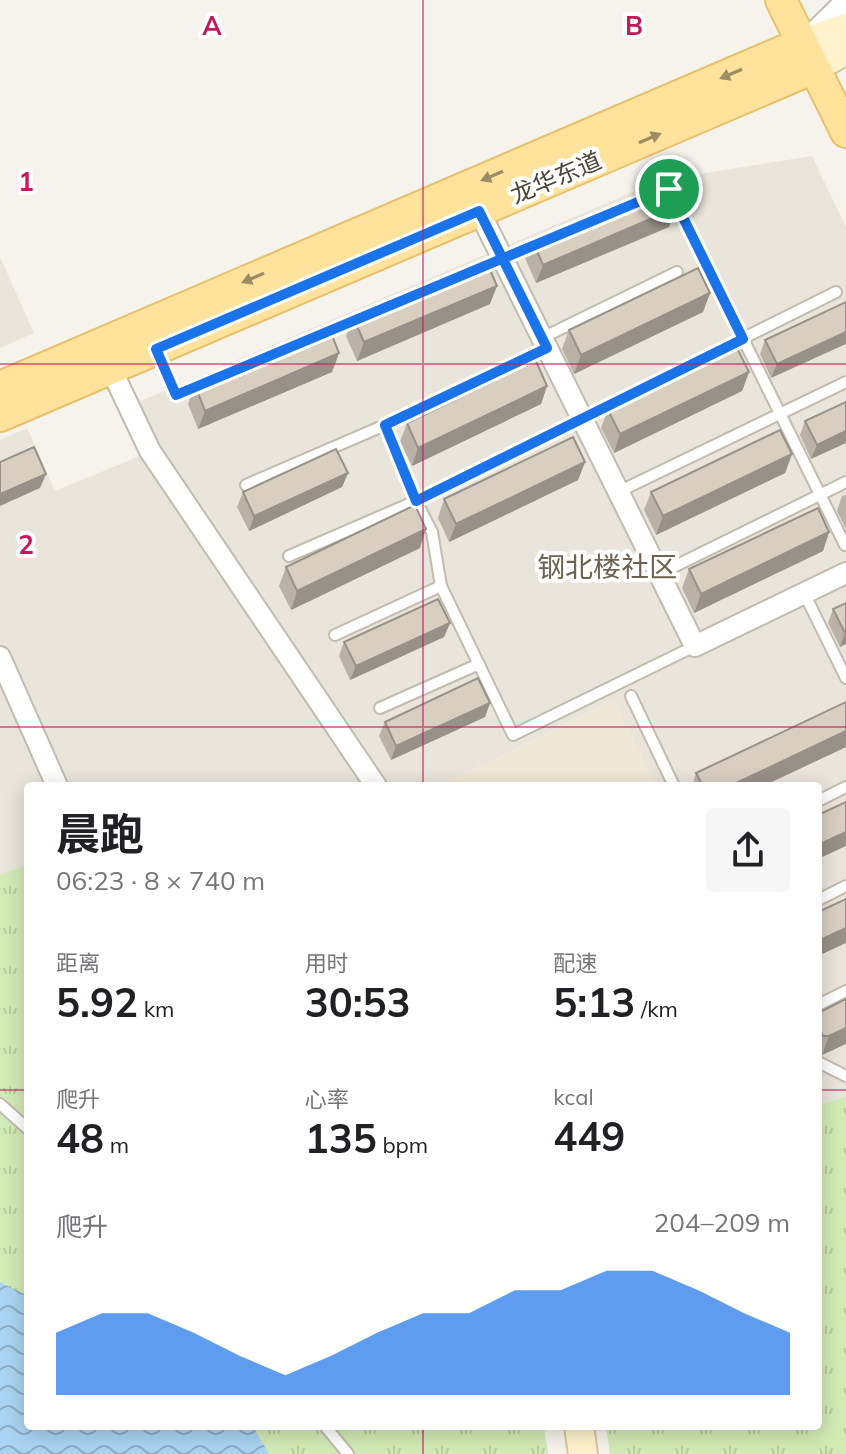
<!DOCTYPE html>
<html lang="zh">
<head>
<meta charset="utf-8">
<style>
  :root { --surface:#fff; --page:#f6f6f6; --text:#202124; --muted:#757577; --accent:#1a73e8 }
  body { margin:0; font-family:Mulish,"Noto Sans SC",sans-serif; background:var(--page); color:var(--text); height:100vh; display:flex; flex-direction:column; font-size:30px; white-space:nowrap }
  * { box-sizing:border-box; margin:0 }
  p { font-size:26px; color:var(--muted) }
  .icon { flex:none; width:44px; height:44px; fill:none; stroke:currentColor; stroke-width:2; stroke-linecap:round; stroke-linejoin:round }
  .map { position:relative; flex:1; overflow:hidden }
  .details { position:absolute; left:24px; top:782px; width:798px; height:648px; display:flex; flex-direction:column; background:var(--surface); border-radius:8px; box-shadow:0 4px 20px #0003 }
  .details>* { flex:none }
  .pin { position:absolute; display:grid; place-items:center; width:68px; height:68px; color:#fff; margin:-34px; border:4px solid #fff; border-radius:50%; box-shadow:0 2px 8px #0007 }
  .round { display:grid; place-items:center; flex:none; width:84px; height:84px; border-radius:8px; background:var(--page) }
  .overview { display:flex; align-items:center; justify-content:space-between; height:136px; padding:0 32px }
  h1 { font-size:44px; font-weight:700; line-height:60px }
  .metrics { display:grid; grid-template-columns:repeat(3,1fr); gap:12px; height:136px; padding:8px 32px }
  .metrics div { display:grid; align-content:center }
  .metrics b { font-size:40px; font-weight:700 }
  .metrics small { font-size:22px; font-weight:400 }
  .metrics p { font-size:22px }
  .chart { height:224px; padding:16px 32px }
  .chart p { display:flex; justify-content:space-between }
  .chart svg { width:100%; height:144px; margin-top:8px; fill:var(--accent); opacity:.7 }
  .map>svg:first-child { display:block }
</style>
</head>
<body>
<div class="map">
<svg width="846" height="1454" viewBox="0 0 846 1454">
  <defs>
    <pattern id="grass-tufts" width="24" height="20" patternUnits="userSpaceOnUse" patternTransform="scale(2)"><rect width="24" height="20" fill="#d2eab5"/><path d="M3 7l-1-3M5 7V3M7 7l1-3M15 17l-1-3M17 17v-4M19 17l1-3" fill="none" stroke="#b6ca9c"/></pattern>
    <pattern id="water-waves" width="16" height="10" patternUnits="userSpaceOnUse" patternTransform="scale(2)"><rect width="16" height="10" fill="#a9d4f2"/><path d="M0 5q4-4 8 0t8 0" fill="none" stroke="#8caec5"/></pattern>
  </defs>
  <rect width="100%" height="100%" fill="#f6f3ec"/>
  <!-- residential -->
  <g fill="#eae5da">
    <polygon points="812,156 846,227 846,1096 823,1105 818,1095 818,786 657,786 613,700 440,786 28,786 28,864 0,875 0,440 27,428 55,491 159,448 138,402 661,180"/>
    <polygon points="0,257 34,333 0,348"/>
  </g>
  <!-- education -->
  <polygon fill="#efe8d6" points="614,700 657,786 440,786"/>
  <!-- grass -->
  <g fill="url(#grass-tufts)">
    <polygon points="28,864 28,1426 544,1426 548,1454 0,1454 0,875"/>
    <polygon points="818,1095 823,1104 846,1096 846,1454 610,1454 606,1426 818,1426"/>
  </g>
  <!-- water -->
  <polygon fill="url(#water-waves)" points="0,1282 28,1296 28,1426 253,1426 269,1454 0,1454"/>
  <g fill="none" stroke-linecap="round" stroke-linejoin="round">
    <!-- lane casing -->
    <g stroke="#c2bbae" stroke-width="14">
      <g id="lane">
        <polyline points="656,194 669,189 845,545"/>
        <polyline points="475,271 538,244"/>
        <polyline points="320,335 361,318"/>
        <polyline points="542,338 677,272"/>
        <polyline points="547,348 385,425 416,501 432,532 441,586 513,735 695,646"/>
        <polyline points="157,351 176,395 206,382"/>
        <polyline points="246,485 385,425"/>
        <polyline points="618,492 846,382"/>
        <polyline points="289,556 416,501 836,292"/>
        <polyline points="659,574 846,482"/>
        <polyline points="804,593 846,678"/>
        <polyline points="335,635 441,586"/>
        <polyline points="631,696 674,786"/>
        <polyline points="380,708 479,664"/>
        <polyline points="818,801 846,787"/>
        <polyline points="818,900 846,886"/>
        <polyline points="818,1005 846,991"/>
        <polyline points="818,1062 846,1076"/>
        <polyline points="0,1104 28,1129"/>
        <polyline points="325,1426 348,1454"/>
      </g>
    </g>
    <!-- street casing -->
    <g stroke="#c2bbae" stroke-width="24">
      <g id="street">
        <polyline points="809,37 846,1"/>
        <polyline points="479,211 695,646 846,573"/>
        <polyline points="111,369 150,451 376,786"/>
        <polyline points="0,657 57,786"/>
      </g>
    </g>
    <!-- secondary casing -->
    <g stroke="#d6c79b" stroke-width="32">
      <g id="secondary">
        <polyline points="802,43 846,28"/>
        <polyline points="814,68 846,50"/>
        <polyline points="579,1426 583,1454"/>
      </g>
    </g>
    <!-- primary casing -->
    <g stroke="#e6c16a" stroke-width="34">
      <g id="primary">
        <polyline points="781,0 846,132"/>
        <polyline points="0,387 802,43"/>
        <polyline points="0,416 814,68"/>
      </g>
    </g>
    <!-- lane -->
    <use href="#lane" stroke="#fff" stroke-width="10"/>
    <!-- street -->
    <use href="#street" stroke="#fff" stroke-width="20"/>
    <!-- secondary -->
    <use href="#secondary" stroke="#fff3cd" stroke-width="28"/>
    <!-- primary -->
    <use href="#primary" stroke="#ffe39c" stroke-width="30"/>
  </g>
  <!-- wall -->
  <g fill="#bab2a6">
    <polygon points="669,227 536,283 525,258 532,239"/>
    <polygon points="710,293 703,312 574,374 562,349 569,330"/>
    <polygon points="846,302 771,378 760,354 765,340"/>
    <polygon points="490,304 357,361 346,336 353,317"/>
    <polygon points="339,353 332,372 198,429 188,404 195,385"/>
    <polygon points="749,372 742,391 614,453 601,428 608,410"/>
    <polygon points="547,386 541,404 412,466 400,442 407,423"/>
    <polygon points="846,402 811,459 800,435 805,421"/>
    <polygon points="792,454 785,473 656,535 644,510 651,492"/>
    <polygon points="585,462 578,480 449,542 438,518 444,499"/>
    <polygon points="348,473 342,487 249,531 237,507 243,492"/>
    <polygon points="846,495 846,529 837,511 842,496"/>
    <polygon points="829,532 823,551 694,613 682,588 689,569"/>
    <polygon points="420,548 291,610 279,586 286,567"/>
    <polygon points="846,603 846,644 840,647 828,623 833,609"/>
    <polygon points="450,623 444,637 350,680 339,656 344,642"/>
    <polygon points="490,703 485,717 391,760 379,736 385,722"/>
    <polygon points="846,747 763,786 692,786 696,773"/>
    <polygon points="846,999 822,1055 818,1055 818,1013"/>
  </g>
  <!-- shaded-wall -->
  <g fill="#979187">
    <polygon points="676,208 669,227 536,283 543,265"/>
    <polygon points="497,286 490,304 357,361 364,342"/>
    <polygon points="710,293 703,312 574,374 581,355"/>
    <polygon points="846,332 846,344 771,378 777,364"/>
    <polygon points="339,353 332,372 198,429 205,411"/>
    <polygon points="749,372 742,391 614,453 620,434"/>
    <polygon points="547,386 541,404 412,466 418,448"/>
    <polygon points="846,431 846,443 811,459 817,445"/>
    <polygon points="792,454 785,473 656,535 663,516"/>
    <polygon points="585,462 578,480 449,542 456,524"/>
    <polygon points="348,473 342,487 249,531 254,516"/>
    <polygon points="46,474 40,488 0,506 0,494"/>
    <polygon points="426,529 420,548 291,610 297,591"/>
    <polygon points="829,532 823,551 694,613 701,594"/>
    <polygon points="450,623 444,637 350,680 356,666"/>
    <polygon points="846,632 846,644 840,647 845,633"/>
    <polygon points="490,703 485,717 391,760 396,746"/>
    <polygon points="846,731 846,747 763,786 730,786"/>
    <polygon points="846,832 846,846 818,859 818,845"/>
    <polygon points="846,928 846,943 818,956 818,941"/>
    <polygon points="846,1028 846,1044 822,1055 829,1036"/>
  </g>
  <!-- building -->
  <g fill="#d8cfc1" stroke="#979187" stroke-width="2">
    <polygon points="665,183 676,208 543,265 532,239"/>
    <polygon points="486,260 497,286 364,342 353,317"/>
    <polygon points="698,268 710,293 581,355 569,330"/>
    <polygon points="846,302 846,332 777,364 765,340"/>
    <polygon points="329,328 339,353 205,411 195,385"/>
    <polygon points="737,348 749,372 620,434 608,410"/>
    <polygon points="536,361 547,386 418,448 407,423"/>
    <polygon points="846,402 846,431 817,445 805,421"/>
    <polygon points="780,430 792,454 663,516 651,492"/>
    <polygon points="573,437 585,462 456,524 444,499"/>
    <polygon points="34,447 46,474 0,494 0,462"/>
    <polygon points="336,449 348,473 254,516 243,492"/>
    <polygon points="415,505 426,529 297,591 286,567"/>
    <polygon points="818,508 829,532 701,594 689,569"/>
    <polygon points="438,599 450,623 356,666 344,642"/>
    <polygon points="846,603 846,632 845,633 833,609"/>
    <polygon points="478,678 490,703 396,746 385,722"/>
    <polygon points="846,702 846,731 730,786 703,786 696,773"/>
    <polygon points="846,802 846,832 818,845 818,815"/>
    <polygon points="846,899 846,928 818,941 818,912"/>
    <polygon points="846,999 846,1028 829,1036 823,1036 818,1025 818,1013"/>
  </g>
  <!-- one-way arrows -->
  <defs><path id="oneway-solid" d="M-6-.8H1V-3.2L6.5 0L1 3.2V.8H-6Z" transform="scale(2)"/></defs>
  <g fill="#9c8c66">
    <use href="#oneway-solid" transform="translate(731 74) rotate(157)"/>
    <use href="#oneway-solid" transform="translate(650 138) rotate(-23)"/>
    <use href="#oneway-solid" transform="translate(492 176) rotate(157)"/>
    <use href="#oneway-solid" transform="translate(253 278) rotate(157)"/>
  </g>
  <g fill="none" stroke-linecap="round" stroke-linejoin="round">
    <!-- route casing -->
    <g stroke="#fff" stroke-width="16">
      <polyline id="route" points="669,189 176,395 156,349 479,211 547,348 385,425 416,501 743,339 669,189"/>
    </g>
    <!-- route -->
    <use href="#route" stroke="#1a73e8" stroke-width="10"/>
  </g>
  <!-- grid -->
  <path fill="none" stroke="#c2185b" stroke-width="2" stroke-opacity="0.55" d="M 423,0 L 423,786M 0,364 L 846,364M 0,727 L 846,727M 0,1090 L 28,1090M 818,1090 L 846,1090M 423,1426 L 423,1454"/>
  <g text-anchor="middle" stroke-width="8" stroke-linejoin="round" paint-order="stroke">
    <!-- street labels -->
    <g font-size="24" fill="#4b4439" stroke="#fff">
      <text transform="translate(556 178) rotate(-23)" y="8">龙华东道</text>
    </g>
    <!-- quarter labels -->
    <g font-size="28" fill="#6e6250" stroke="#fff">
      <text x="607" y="577">钢北楼社区</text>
    </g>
  </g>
  <g font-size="26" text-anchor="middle" font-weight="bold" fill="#c2185b" stroke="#fff" stroke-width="8" stroke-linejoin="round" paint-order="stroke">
    <text x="212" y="35">A</text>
    <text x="634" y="35">B</text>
    <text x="26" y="191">1</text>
    <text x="26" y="554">2</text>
  </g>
</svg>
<div class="pin" style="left:669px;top:189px;background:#1e9e55"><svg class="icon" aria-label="arrive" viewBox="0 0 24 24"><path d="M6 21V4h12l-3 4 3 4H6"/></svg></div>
<section class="details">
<div class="overview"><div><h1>晨跑</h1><p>06:23 · 8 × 740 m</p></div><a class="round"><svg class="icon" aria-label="share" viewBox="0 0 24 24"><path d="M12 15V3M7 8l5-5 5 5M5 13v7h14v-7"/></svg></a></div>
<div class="metrics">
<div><p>距离</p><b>5.92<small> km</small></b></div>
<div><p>用时</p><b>30:53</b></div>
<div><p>配速</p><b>5:13<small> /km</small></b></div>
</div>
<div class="metrics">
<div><p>爬升</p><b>48<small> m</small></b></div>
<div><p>心率</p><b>135<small> bpm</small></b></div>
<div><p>kcal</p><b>449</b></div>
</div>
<div class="chart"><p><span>爬升</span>204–209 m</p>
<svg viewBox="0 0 160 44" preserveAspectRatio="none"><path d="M0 44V25L10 19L20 19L30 25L40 32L50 38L60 32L70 25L80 19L90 19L100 12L110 12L120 6L130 6L140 12L150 19L160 25V44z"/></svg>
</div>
</section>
</div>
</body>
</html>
